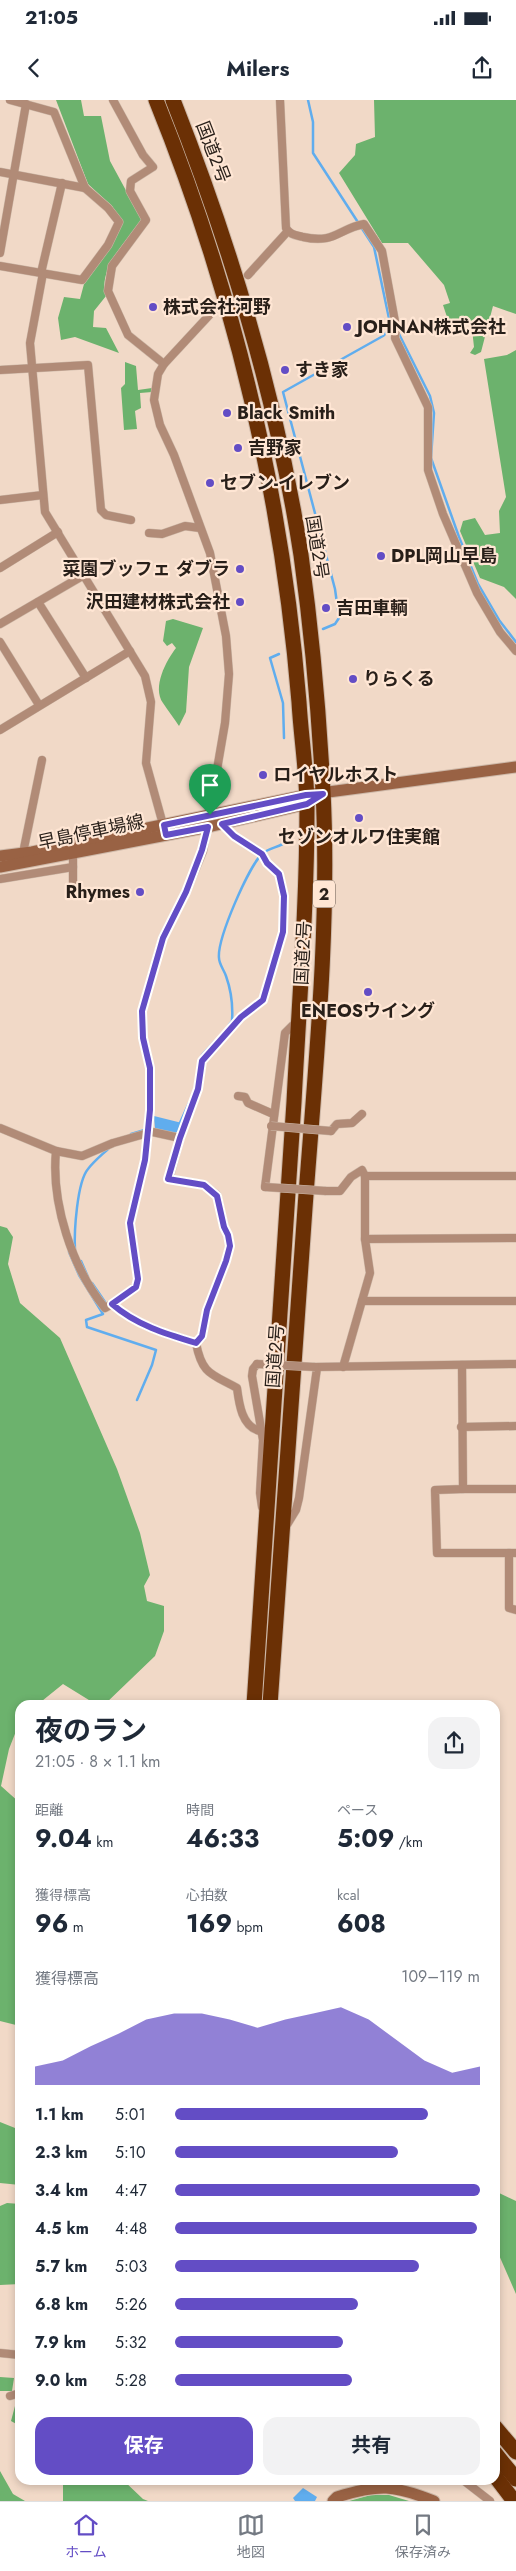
<!DOCTYPE html>
<html lang="ja">
<head>
<meta charset="utf-8">
<style>
  :root { --surface:#fff; --page:#f2f2f3; --text:#1f2937; --muted:#747a83; --line:#e0e1e3; --accent:#634dc5 }
  body { margin:0; font-family:Jost,"Noto Sans JP",sans-serif; background:var(--page); color:var(--text); height:100vh; display:flex; flex-direction:column; font-size:19px; white-space:nowrap }
  * { box-sizing:border-box; margin:0 }
  p { font-size:16px; color:var(--muted) }
  .icon { flex:none; width:28px; height:28px; fill:none; stroke:currentColor; stroke-width:2; stroke-linecap:round; stroke-linejoin:round }
  .map { position:relative; flex:1; overflow:hidden }
  .panel { position:absolute; left:15px; top:1600px; width:485px; height:785px; display:flex; flex-direction:column; background:var(--surface); border-radius:15px; box-shadow:0 2px 8px #0003 }
  .panel>* { flex:none }
  .pin { position:absolute; display:grid; place-items:center; width:42px; height:42px; color:#fff; margin:-51px -21px; border-radius:50% 50% 50% 0; rotate:-45deg; box-shadow:0 0 5px #0007 }
  .pin .icon { rotate:45deg }
  .round { display:grid; place-items:center; flex:none; width:52px; height:52px; border-radius:15px; background:var(--page) }
  .headline { display:flex; align-items:center; justify-content:space-between; height:85px; padding:0 20px }
  h1 { font-size:28px; font-weight:700; line-height:38px }
  .metrics { display:grid; grid-template-columns:repeat(3,1fr); gap:8px; height:85px; padding:5px 20px }
  .metrics div { display:grid; align-content:center }
  .metrics b { font-size:25px; font-weight:700 }
  .metrics small { font-size:14px; font-weight:400 }
  .metrics p { font-size:14px }
  .chart { height:140px; padding:10px 20px }
  .chart p { display:flex; justify-content:space-between }
  .chart svg { width:100%; height:90px; margin-top:5px; fill:var(--accent); opacity:.7 }
  .button { display:flex; gap:10px; margin-top:auto; padding:10px 20px }
  .button a { flex:1; height:58px; border-radius:15px; background:var(--accent); color:#fff; font-size:20px; font-weight:700; line-height:58px; text-align:center }
  .button a+a { background:var(--page); color:var(--text) }
  ul { padding:0 20px; list-style:none; font-size:16px }
  li { display:grid; grid-template-columns:80px 60px 1fr; align-items:center; height:38px }
  li i { height:12px; border-radius:6px; background:var(--accent) }
  .status { display:flex; justify-content:space-between; align-items:center; height:35px; padding:0 25px; background:var(--surface); direction:ltr }
  .status svg { height:14px; fill:currentColor }
  header { display:flex; justify-content:space-between; align-items:center; height:65px; padding:0 20px; background:var(--surface); font-size:22px; font-weight:700 }
  .dock { display:flex; justify-content:space-around; align-items:center; height:70px; border-top:1px solid var(--line); background:var(--surface); font-size:14px; color:var(--muted) }
  .dock a { display:grid; justify-items:center; gap:2px }
  .dock .on { color:var(--accent) }
  .map>svg:first-child { display:block }
</style>
</head>
<body>
<div class="status"><b>21:05</b><svg viewBox="0 0 49 12"><path d="M0 12V9h3v3zM5 12V6h3v6zM10 12V3h3v9zM15 12V0h3v12zM26 1h20v11H26zM47 4h2v5h-2z"/></svg></div>
<header><svg class="icon" aria-label="back" viewBox="0 0 24 24"><path d="M15 5l-7 7 7 7"/></svg>Milers<svg class="icon" aria-label="share" viewBox="0 0 24 24"><path d="M12 15V3M7 8l5-5 5 5M5 13v7h14v-7"/></svg></header>
<div class="map">
<svg width="516" height="2401" viewBox="0 0 516 2401">
  <rect width="100%" height="100%" fill="#f1d9c7"/>
  <!-- forest -->
  <g fill="#6cb26d">
    <path d="M 56,0 L 81,0 L 84,16 L 101,16 L 110,61 L 142,120 C 127,141 97,169 106,196 L 94,211 L 93,227 L 106,228 L 119,253 L 75,237 L 61,240 L 58,218 L 64,197 L 80,199 L 84,184 L 109,150 L 122,122 L 112,106 L 88,84 Z"/>
    <polygon points="374,0 516,0 516,214 493,206 481,252 475,255 470,253 474,247 472,229 468,222 450,226 443,205 450,203 444,185 408,143 382,143 339,73 355,55 356,44 375,37"/>
    <polygon points="516,250 516,499 504,487 480,478 460,431 463,421 475,418 485,435 500,433 499,411 506,397 484,259 507,255"/>
    <polygon points="125,262 136,266 138,290 152,288 152,292 140,293 141,308 135,311 137,329 124,330 121,288 125,284"/>
    <path d="M 173,519 L 203,528 L 189,567 L 186,612 L 179,626 C 174,618 168,611 163,603 C 152,587 166,561 176,548 L 172,543 L 167,546 L 163,541 L 166,521 Z"/>
    <polygon points="0,1126 7,1128 13,1137 8,1164 20,1203 60,1238 117,1369 140,1433 150,1475 144,1486 147,1501 164,1506 164,1531 155,1556 104,1605 97,1605 63,1584 37,1605 20,1605 20,1621 9,1649 1,1686 20,1703 20,1926 0,1921"/>
    <polygon points="0,2022 20,2030 20,2085 0,2083"/>
    <polygon points="495,2091 516,2101 516,2194 495,2146"/>
    <polygon points="7,2103 20,2104 20,2184 0,2185 0,2106"/>
    <polygon points="0,2277 14,2278 12,2291 0,2291"/>
    <polygon points="20,2304 20,2326 11,2321 15,2306"/>
    <polygon points="0,2371 13,2394 25,2401 0,2401"/>
    <polygon points="63,2380 123,2380 143,2399 148,2401 63,2401"/>
    <polygon points="371,2395 389,2395 409,2401 349,2401"/>
  </g>
  <!-- water -->
  <g fill="#60adee">
    <polygon points="154,1016 182,1023 180,1030 174,1034 155,1029"/>
    <polygon points="303,2388 317,2397 315,2401 295,2401 293,2398"/>
  </g>
  <g fill="none" stroke-linecap="round" stroke-linejoin="round">
    <!-- stream -->
    <g stroke="#60adee" stroke-width="2.5">
      <polyline points="308,0 313,22 313,53 374,147 391,228 383,236 283,292 335,489 339,518 335,524 323,529"/>
      <polyline points="398,232 430,296 434,313 431,358 459,437 478,484 499,520 516,542"/>
      <polyline points="279,554 270,558 283,603 284,638"/>
      <path d="M 229,925 L 232,921 C 233,907 231,890 226,876 C 224,870 219,864 219,858 C 217,839 249,765 263,753 C 271,747 282,747 290,739"/>
      <polyline points="202,955 215,941"/>
      <polyline points="179,1025 189,1003"/>
      <polyline points="131,1034 148,1029"/>
      <path d="M 75,1150 C 74,1132 77,1082 88,1069 C 94,1061 103,1054 110,1047"/>
      <polyline points="69,1152 79,1175 103,1214 86,1220 87,1227 156,1250 152,1265 137,1300"/>
      <polyline points="81,1161 88,1177"/>
      <polyline points="92,1183 105,1202"/>
    </g>
    <!-- street casing -->
    <g stroke="#cdb8a8" stroke-width="9">
      <g id="street">
        <polyline points="113,0 143,55 153,67 131,81 130,91 146,120 112,166 108,191 128,235 164,264"/>
        <path d="M 280,0 L 286,128 C 290,135 296,135 303,137 C 335,144 338,129 364,124 L 382,151 L 396,227 L 395,238 L 428,307 L 428,370 L 443,414 L 477,493 L 500,532 L 516,551"/>
        <polyline points="0,72 85,88"/>
        <polyline points="0,153 26,4"/>
        <polyline points="0,166 82,180 108,145 119,122 108,108 85,88 54,12 10,0"/>
        <polyline points="41,173 62,83"/>
        <polyline points="43,173 30,243 45,412 145,576 151,602 146,663 164,728"/>
        <polyline points="248,175 288,131"/>
        <polyline points="0,270 88,265 101,410 106,415 131,420"/>
        <polyline points="0,400 43,395"/>
        <polyline points="149,433 162,434 185,426 200,428"/>
        <polyline points="0,468 58,432"/>
        <polyline points="38,502 86,578"/>
        <polyline points="0,524 84,475"/>
        <polyline points="0,542 39,605"/>
        <polyline points="0,630 130,551"/>
        <polyline points="23,753 42,660"/>
        <polyline points="73,754 73,793 105,795"/>
        <polyline points="0,779 73,767"/>
        <polyline points="238,996 245,997 248,1003 273,1014"/>
        <polyline points="0,1028 56,1051 82,1056 113,1043 148,1033"/>
        <polyline points="148,1031 180,1038 198,989 202,961 241,917 263,900 283,832 284,796 279,774 267,763 262,754 234,736 222,724"/>
        <polyline points="331,1031 337,1024 352,1023 362,1014"/>
        <polyline points="180,1038 169,1079 204,1085 217,1095 224,1127 228,1135 230,1145 226,1161 207,1210 202,1237 196,1243"/>
        <path d="M 56,1051 C 51,1103 72,1168 105,1208 L 112,1204"/>
        <polyline points="265,1087 285,933 299,919"/>
        <polyline points="326,1091 340,1091 351,1077 362,1070 365,1076"/>
        <polyline points="365,1139 516,1138"/>
        <polyline points="362,1201 516,1201"/>
        <path d="M 196,1243 C 166,1234 136,1225 112,1204 L 136,1187 L 138,1179 L 130,1123 L 145,1060 L 150,1010 L 150,968 L 143,938 L 142,911 L 163,837 L 186,792 L 203,751 L 225,623 L 229,574 L 226,536 L 210,453 L 174,355 L 160,325 L 154,300 L 158,274 L 164,264 L 215,209"/>
        <path d="M 196,1243 C 202,1275 212,1274 237,1288 C 239,1304 242,1327 260,1331"/>
        <polyline points="257,1264 253,1269 252,1276 263,1340 260,1393 262,1407"/>
        <polyline points="462,1265 463,1389 435,1390 437,1453 516,1453"/>
        <polyline points="315,1267 516,1264"/>
        <polyline points="343,1267 370,1173 365,1139 365,1076 516,1076"/>
        <polyline points="461,1327 516,1326"/>
        <polyline points="463,1389 516,1389"/>
        <polyline points="285,1428 296,1410 299,1398 317,1268"/>
        <polyline points="509,1453 509,1508 516,1510"/>
        <polyline points="0,2253 20,2255"/>
        <polyline points="10,2296 20,2293"/>
        <polyline points="463,2380 490,2401"/>
      </g>
    </g>
    <!-- secondary casing -->
    <g stroke="#cdb8a8" stroke-width="13">
      <g id="secondary">
        <polyline points="0,756 32,752 306,695 516,667"/>
        <polyline points="0,767 208,727 307,704 313,700"/>
        <path d="M 333,2401 L 337,2397 C 379,2384 394,2385 434,2401"/>
      </g>
    </g>
    <!-- highway casing -->
    <g stroke="#cdb8a8" stroke-width="17">
      <g id="highway">
        <path d="M 156,0 C 234,193 282,394 299,602 C 301,637 307,673 307,708 C 307,806 299,904 294,1002 C 282,1203 266,1404 254,1605"/>
        <path d="M 173,0 C 231,147 277,299 301,455 C 312,534 319,613 323,691 C 330,827 315,972 305,1108 C 293,1273 282,1439 270,1605"/>
        <polyline points="495,2327 516,2352"/>
        <polyline points="495,2353 516,2379"/>
        <polyline points="495,2376 514,2401"/>
      </g>
    </g>
    <!-- street -->
    <use href="#street" stroke="#b18b77" stroke-width="8"/>
    <!-- secondary -->
    <use href="#secondary" stroke="#996244" stroke-width="11"/>
    <!-- highway -->
    <use href="#highway" stroke="#6b3005" stroke-width="15"/>
    <!-- street-bridge casing -->
    <g stroke="#cdb8a8" stroke-width="9" stroke-linecap="butt">
      <g id="street-bridge">
        <polyline points="271,1026 331,1031"/>
        <polyline points="265,1087 326,1091"/>
        <polyline points="257,1264 315,1267"/>
      </g>
    </g>
    <!-- street-bridge -->
    <use href="#street-bridge" stroke="#b18b77" stroke-width="8"/>
  </g>
  <g fill="none" stroke-linecap="round" stroke-linejoin="round">
    <!-- route casing -->
    <g stroke="#fff" stroke-width="10">
      <path id="route" d="M 323,694 L 307,704 L 222,724 L 234,736 L 262,754 L 267,763 L 279,774 L 284,796 L 283,832 L 263,900 L 241,917 L 202,961 L 198,989 L 180,1038 L 168,1079 L 204,1085 L 217,1096 L 224,1127 L 228,1135 L 230,1146 L 226,1161 L 207,1210 L 202,1236 L 196,1243 C 166,1234 136,1225 112,1204 L 136,1187 L 138,1179 L 130,1123 L 145,1060 L 150,1010 L 150,968 L 143,938 L 142,911 L 163,838 L 186,792 L 202,750 L 208,727 L 166,735 L 164,725 L 306,695 Z"/>
    </g>
    <!-- route -->
    <use href="#route" stroke="#634dc5" stroke-width="6"/>
  </g>
  <!-- markers -->
  <g fill="#634dc5" stroke="#ffe6d4" stroke-width="2">
    <circle cx="153" cy="207" r="5"/>
    <circle cx="347" cy="227" r="5"/>
    <circle cx="285" cy="270" r="5"/>
    <circle cx="227" cy="313" r="5"/>
    <circle cx="238" cy="348" r="5"/>
    <circle cx="210" cy="383" r="5"/>
    <circle cx="381" cy="456" r="5"/>
    <circle cx="240" cy="469" r="5"/>
    <circle cx="240" cy="502" r="5"/>
    <circle cx="326" cy="508" r="5"/>
    <circle cx="353" cy="579" r="5"/>
    <circle cx="263" cy="675" r="5"/>
    <circle cx="359" cy="718" r="5"/>
    <circle cx="140" cy="792" r="5"/>
    <circle cx="368" cy="892" r="5"/>
  </g>
  <g text-anchor="middle" stroke-width="4.5" stroke-linejoin="round" paint-order="stroke">
    <!-- shield labels -->
    <rect fill="#ffe6d4" stroke="#685b51" stroke-width="1" x="313" y="780.5" width="22" height="27" rx="4"/>
    <g font-size="16" font-weight="bold" fill="#281f19">
      <text x="324" y="800">2</text>
    </g>
    <!-- street labels -->
    <g font-size="18" fill="#281f19" stroke="#ffe6d4">
      <text transform="translate(213 52) rotate(69)" y="6">国道2号</text>
      <text transform="translate(317 447) rotate(81)" y="6">国道2号</text>
      <text transform="translate(91 732) rotate(-12)" y="6">早島停車場線</text>
      <text transform="translate(303 853) rotate(-87)" y="6">国道2号</text>
      <text transform="translate(275 1256) rotate(-86)" y="6">国道2号</text>
    </g>
    <!-- poi labels -->
    <g font-size="18" font-weight="bold" fill="#281f19" stroke="#ffe6d4" text-anchor="start">
      <text x="163" y="213">株式会社河野</text>
      <text x="357" y="233">JOHNAN株式会社</text>
      <text x="295" y="276">すき家</text>
      <text x="237" y="319">Black Smith</text>
      <text x="248" y="354">吉野家</text>
      <text x="220" y="389">セブン-イレブン</text>
      <text x="391" y="462">DPL岡山早島</text>
      <text x="230" y="475" text-anchor="end">菜園ブッフェ ダブラ</text>
      <text x="230" y="508" text-anchor="end">沢田建材株式会社</text>
      <text x="336" y="514">吉田車輌</text>
      <text x="363" y="585">りらくる</text>
      <text x="273" y="681">ロイヤルホスト</text>
      <text x="359" y="743" text-anchor="middle">セゾンオルワ住実館</text>
      <text x="130" y="798" text-anchor="end">Rhymes</text>
      <text x="368" y="917" text-anchor="middle">ENEOSウイング</text>
    </g>
  </g>
</svg>
<div class="pin" style="left:210px;top:715px;background:#1e9e55"><svg class="icon" aria-label="arrive" viewBox="0 0 24 24"><path d="M6 21V4h12l-3 4 3 4H6"/></svg></div>
<section class="panel">
<div class="headline"><div><h1>夜のラン</h1><p>21:05 · 8 × 1.1 km</p></div><a class="round"><svg class="icon" aria-label="share" viewBox="0 0 24 24"><path d="M12 15V3M7 8l5-5 5 5M5 13v7h14v-7"/></svg></a></div>
<div class="metrics">
<div><p>距離</p><b>9.04<small> km</small></b></div>
<div><p>時間</p><b>46:33</b></div>
<div><p>ペース</p><b>5:09<small> /km</small></b></div>
</div>
<div class="metrics">
<div><p>獲得標高</p><b>96<small> m</small></b></div>
<div><p>心拍数</p><b>169<small> bpm</small></b></div>
<div><p>kcal</p><b>608</b></div>
</div>
<div class="chart"><p><span>獲得標高</span>109–119 m</p>
<svg viewBox="0 0 160 44" preserveAspectRatio="none"><path d="M0 44V35L10 32L20 25L30 19L40 12L50 9L60 9L70 12L80 16L90 12L100 9L110 6L120 12L130 22L140 32L150 38L160 35V44z"/></svg>
</div>
<ul>
<li><b>1.1 km</b>5:01<i style="width:83%"></i></li>
<li><b>2.3 km</b>5:10<i style="width:73%"></i></li>
<li><b>3.4 km</b>4:47<i style="width:100%"></i></li>
<li><b>4.5 km</b>4:48<i style="width:99%"></i></li>
<li><b>5.7 km</b>5:03<i style="width:80%"></i></li>
<li><b>6.8 km</b>5:26<i style="width:60%"></i></li>
<li><b>7.9 km</b>5:32<i style="width:55%"></i></li>
<li><b>9.0 km</b>5:28<i style="width:58%"></i></li>
</ul>
<div class="button"><a>保存</a><a>共有</a></div>
</section>
</div>
<nav class="dock">
<a class="on"><svg class="icon" aria-label="home" viewBox="0 0 24 24"><path d="M3 11l9-7 9 7M6 9v11h12V9"/></svg>ホーム</a>
<a><svg class="icon" aria-label="map" viewBox="0 0 24 24"><path d="M3 6l6-2 6 2 6-2v14l-6 2-6-2-6 2zM9 4v14M15 6v14"/></svg>地図</a>
<a><svg class="icon" aria-label="saved" viewBox="0 0 24 24"><path d="M7 4h10v16l-5-4-5 4z"/></svg>保存済み</a>
</nav>
</body>
</html>
